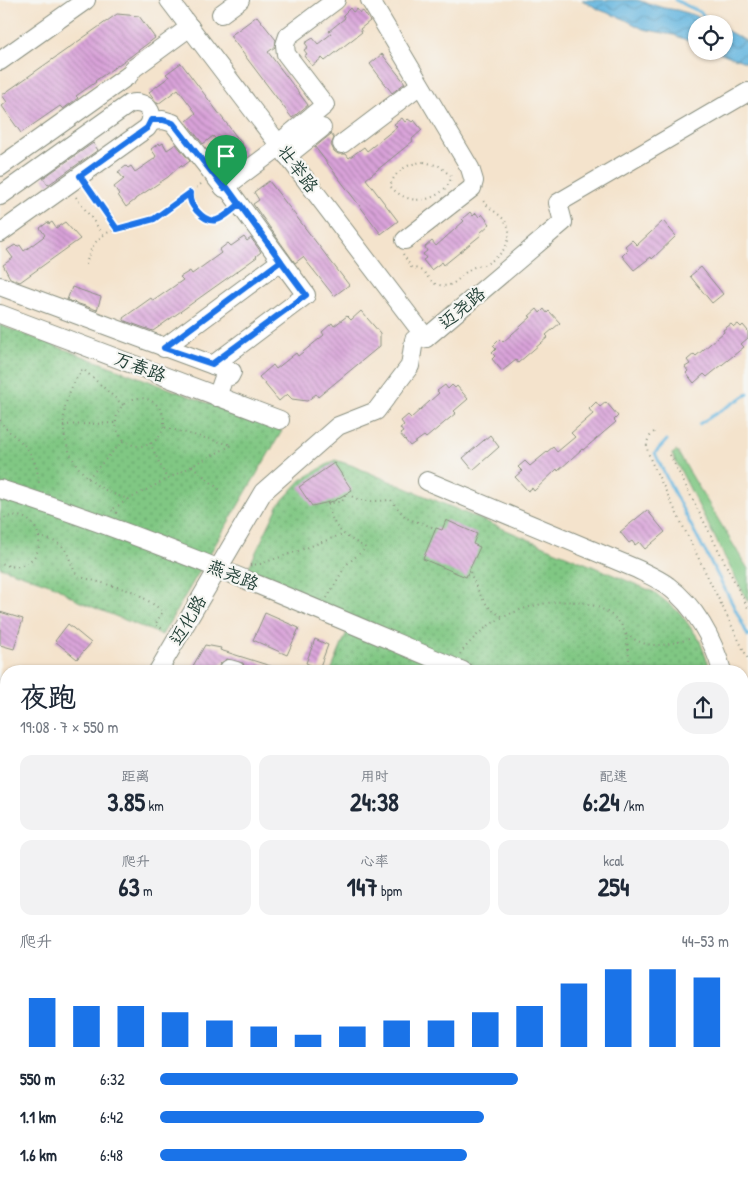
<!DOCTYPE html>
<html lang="zh">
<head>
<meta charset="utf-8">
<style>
  :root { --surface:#fff; --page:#f2f2f3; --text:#1f2937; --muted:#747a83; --accent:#1a73e8 }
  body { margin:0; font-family:"Patrick Hand","LXGW WenKai TC",sans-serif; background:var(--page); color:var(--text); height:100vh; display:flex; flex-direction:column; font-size:19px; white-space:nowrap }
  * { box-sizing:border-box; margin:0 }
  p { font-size:16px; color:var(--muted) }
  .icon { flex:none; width:28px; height:28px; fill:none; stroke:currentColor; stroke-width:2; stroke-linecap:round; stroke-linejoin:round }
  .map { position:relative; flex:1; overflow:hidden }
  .sheet { position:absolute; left:0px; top:665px; width:749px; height:519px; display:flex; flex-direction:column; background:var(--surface); border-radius:20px 20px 0 0; box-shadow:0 1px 4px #0004 }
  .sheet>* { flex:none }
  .controls { position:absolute; left:688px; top:15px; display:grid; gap:10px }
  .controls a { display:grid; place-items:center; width:45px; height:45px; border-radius:50%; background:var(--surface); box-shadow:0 1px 4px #0004; font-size:25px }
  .pin { position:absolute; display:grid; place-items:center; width:42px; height:42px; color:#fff; margin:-51px -21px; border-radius:50% 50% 50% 0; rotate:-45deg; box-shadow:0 0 5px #0007 }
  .pin .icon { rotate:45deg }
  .round { display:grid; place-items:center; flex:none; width:52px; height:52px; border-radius:20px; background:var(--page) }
  .summary { display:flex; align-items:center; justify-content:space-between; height:85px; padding:0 20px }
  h1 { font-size:28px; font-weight:700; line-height:38px }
  .metrics { display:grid; grid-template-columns:repeat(3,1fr); gap:8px; height:85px; padding:5px 20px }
  .metrics div { display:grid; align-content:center; border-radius:12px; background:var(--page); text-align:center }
  .metrics b { font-size:25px; font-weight:700 }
  .metrics small { font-size:14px; font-weight:400 }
  .metrics p { font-size:14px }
  .chart { height:140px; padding:10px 20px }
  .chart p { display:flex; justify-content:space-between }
  .chart svg { width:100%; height:90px; margin-top:5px; stroke:var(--accent); stroke-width:6 }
  ul { padding:0 20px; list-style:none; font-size:16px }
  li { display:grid; grid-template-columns:80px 60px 1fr; align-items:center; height:38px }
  li i { height:12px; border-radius:6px; background:var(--accent) }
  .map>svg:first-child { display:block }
</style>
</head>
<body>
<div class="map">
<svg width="748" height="1183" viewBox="0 0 748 1183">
  <defs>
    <pattern id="park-dots" width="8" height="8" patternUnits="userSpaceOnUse" patternTransform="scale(1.25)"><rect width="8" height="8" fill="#80c783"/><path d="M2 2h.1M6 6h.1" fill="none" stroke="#68a36c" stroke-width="1.8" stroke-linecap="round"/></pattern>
    <pattern id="water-waves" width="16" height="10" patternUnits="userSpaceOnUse" patternTransform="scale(1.25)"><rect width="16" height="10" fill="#63b5df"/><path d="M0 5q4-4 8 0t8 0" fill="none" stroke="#5194b6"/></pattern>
    <pattern id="building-back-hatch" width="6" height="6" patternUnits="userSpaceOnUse" patternTransform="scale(1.25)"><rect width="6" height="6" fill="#d9a2d9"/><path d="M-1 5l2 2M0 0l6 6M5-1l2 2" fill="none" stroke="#af85b1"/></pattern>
  </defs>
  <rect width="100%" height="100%" fill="#f6f6f2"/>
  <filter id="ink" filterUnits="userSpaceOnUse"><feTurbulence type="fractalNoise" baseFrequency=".02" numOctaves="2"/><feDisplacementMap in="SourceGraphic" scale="10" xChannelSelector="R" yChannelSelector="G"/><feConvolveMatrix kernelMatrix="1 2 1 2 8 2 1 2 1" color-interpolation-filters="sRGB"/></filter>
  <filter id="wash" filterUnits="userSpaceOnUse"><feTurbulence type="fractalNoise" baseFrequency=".0096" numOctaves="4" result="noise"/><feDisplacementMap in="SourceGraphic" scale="20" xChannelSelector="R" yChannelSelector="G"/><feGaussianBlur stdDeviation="1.12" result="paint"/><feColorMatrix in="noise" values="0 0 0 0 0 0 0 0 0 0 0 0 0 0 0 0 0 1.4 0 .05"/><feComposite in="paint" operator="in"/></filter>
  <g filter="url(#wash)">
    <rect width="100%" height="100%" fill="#f4e3cc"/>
    <!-- green -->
    <polygon fill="#80c783" stroke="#50825c" points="677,451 748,569 748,602 672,454"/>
    <!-- park -->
    <g fill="url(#park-dots)" stroke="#50825c">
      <polygon points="0,325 282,431 162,635 78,601 55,586 0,567"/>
      <polygon points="335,460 351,465 654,592 680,613 699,639 711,671 331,671 352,620 247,571 279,504 301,480"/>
      <polygon points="743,814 748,816 748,1183 515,1183 519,1178 742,1178"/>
    </g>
    <!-- water -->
    <g fill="url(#water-waves)" stroke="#41798a">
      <polygon points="582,0 637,0 664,8 677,10 700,17 713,24 696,24 696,44 674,35 643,29 624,19 600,10"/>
      <polygon points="724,29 748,42 748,63 715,51 724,51"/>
    </g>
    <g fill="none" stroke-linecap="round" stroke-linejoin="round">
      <!-- stream -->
      <g stroke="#63b5df" stroke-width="3">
        <polyline points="675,0 700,12 713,24"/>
        <polyline points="699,424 748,394"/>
        <path d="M 667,440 L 655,453 C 683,516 720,574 748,636"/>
        <polyline points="742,788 748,777"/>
        <polyline points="504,1183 507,1178"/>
      </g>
    </g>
    <g id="blocks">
      <!-- building -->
      <g fill="url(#building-back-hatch)">
        <polygon points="350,8 353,12 357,9 360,13 363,11 370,21 360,29 362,32 325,61 322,58 312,66 304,56 307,54 304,50 308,47 305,43 313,38 318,44 331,34 329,31 345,18 343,15"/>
        <polygon points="117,14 139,16 155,38 131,56 95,81 96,82 76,96 78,98 63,109 60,106 21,133 2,106 7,102 2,95"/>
        <polygon points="257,16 276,40 275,47 268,52 308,105 292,118 230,36"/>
        <polygon points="382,54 405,83 392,93 370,64"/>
        <polygon points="181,63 245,148 243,150 246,155 237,162 233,156 229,158 213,136 203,144 186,122 196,113 178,89 158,104 149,92 169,77 166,74"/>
        <polygon points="402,118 405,122 408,119 412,122 414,120 422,130 412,139 413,141 366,179 398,221 381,234 315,147 331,134 334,138 331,145 334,151 338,154 346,154 349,158 364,147 367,151 397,127 394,124"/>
        <polygon points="93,143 98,150 48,185 43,178"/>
        <polygon points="159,143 160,145 163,143 167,150 176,144 190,161 182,167 181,165 168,177 135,199 135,200 126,207 118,195 119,194 114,187 124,179 118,172 126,166 128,168 131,166 135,172 154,159 156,156 151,149"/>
        <polygon points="269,181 349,285 334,296 303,257 295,263 253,204 259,200 254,192"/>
        <polygon points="470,212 473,216 476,213 479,217 482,214 490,224 480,233 481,235 444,265 442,262 431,270 423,260 426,258 423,254 427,251 425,247 432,241 436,246 464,221 462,219"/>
        <polygon points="663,221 676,236 652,259 651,257 634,270 622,256 628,250 625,246 632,240 637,245"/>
        <polygon points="48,222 49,224 52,222 56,228 65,222 80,239 20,282 10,278 3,265 13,258 7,250 15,245 17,247 20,245 24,251 43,237 45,235 40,228"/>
        <polygon points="244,237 247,241 251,238 261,252 256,256 257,257 153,331 125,321 123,318 151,298 153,301 183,280 180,277 190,271 192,274 221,253 219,250 228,243 231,246"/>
        <polygon points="701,267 723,294 712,303 690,276"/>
        <polygon points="72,287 101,297 97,310 67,300"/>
        <polygon points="537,309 540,313 544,309 547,313 549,311 560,323 546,335 548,337 518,363 516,360 502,371 492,359 495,356 492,353 496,349 493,346 500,339 503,342 531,317 529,316"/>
        <polygon points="361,311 380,333 380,346 318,397 316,394 307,401 292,399 287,394 279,401 259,377 273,365 276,369 296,353 298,356 324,335 322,332 332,323 334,326 347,316 351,320"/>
        <polygon points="731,324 734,327 738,324 741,327 743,325 748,331 748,338 741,344 744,347 707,377 704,374 694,383 686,373 688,371 685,367 690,364 687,360 694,354 696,356 724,332 723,330"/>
        <polygon points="445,385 448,389 452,385 455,388 457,386 468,399 454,411 456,413 426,438 424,436 410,446 400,434 403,432 400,428 404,425 401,421 408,415 411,418 439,393 437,391"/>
        <polygon points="596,402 600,407 606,402 618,416 614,420 616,422 583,450 582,449 558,471 557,469 534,491 532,488 528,491 515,477 522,471 518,467 525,461 530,466 553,447 557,452 575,437 571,433 593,414 589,409"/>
        <polygon points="490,435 499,447 473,470 463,458"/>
        <polygon points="334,463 352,490 334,501 312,506 299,487"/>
        <polygon points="647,510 665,532 645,549 639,542 635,545 632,541 629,543 620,532"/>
        <polygon points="446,520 477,534 473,544 480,547 466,577 423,559 436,528 442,530"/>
        <polygon points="0,612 23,619 14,649 0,645"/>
        <polygon points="265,613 299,628 287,655 253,640"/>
        <polygon points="68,624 91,643 77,659 55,641"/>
        <polygon points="315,639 328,645 319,669 306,663"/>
        <polygon points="205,645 221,648 220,650 280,669 280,671 246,671 243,663 227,659 220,664 217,671 190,671"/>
      </g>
    </g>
  </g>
  <g filter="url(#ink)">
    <use href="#blocks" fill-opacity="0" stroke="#8a9080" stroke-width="1"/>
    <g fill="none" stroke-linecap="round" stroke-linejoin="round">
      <!-- minor casing -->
      <g stroke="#8a9080" stroke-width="20">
        <g id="minor">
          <polyline points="169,0 426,338"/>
          <polyline points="370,0 470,168 474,181 472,188 405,240"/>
          <polyline points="221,14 240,0"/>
          <polyline points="0,61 86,0"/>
          <polyline points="151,121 163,120 173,123 224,188 280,146"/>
          <polyline points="278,144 325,105 286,54 285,45 288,36 336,0"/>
          <polyline points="342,144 420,85"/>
          <polyline points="287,156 322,128"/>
          <polyline points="0,167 129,75 134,68 190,27"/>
          <polyline points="226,186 281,261"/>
          <path d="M 0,196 L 129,104 C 146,99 158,114 147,128 L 0,233"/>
          <polyline points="0,286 232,372 230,376 224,377 217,397"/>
          <polyline points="0,314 280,420"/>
          <polyline points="164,348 281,261 306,295 213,365"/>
          <path d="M 427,481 L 637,569 C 647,574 659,579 668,586 C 695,606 713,639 722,671"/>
          <path d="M 0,489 C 158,539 311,607 463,671"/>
          <polyline points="158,671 263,492 338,426 376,411 410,366 414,340 426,338 563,222 558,203 748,92"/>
          <polyline points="228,671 229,669 236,671"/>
          <polyline points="0,771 6,772"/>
          <polyline points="742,799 748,802"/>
          <polyline points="0,937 6,927"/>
          <polyline points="0,1069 6,1070"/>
          <polyline points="379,1178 384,1183"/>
          <polyline points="440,1178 444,1183"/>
          <polyline points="295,1183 298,1178 307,1183"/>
          <polyline points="359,1183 362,1178"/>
          <polyline points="476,1183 479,1178"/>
        </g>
      </g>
      <!-- path -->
      <g stroke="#8a9080" stroke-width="2" stroke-dasharray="1 4" stroke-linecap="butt">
        <path d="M 424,162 L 439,166 L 451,176 C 451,182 446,188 441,192 C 424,205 403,201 390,186 C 395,171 408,163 424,162 Z"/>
        <path d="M 201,184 L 190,193 C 189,205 205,226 218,221 C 222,219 225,215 228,213"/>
        <polyline points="89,188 117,229"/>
        <polyline points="76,197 103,234"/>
        <path d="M 403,254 L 411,267 C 414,268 419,269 422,271 C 429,276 429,283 439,285 C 456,289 460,274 472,268 C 475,266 480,266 483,265 C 497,260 511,246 509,230 C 506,215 489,211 482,199"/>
        <path d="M 86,265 C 91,240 104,231 128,226 C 136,224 144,224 151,221 C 165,215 178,202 190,193"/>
        <circle cx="140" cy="422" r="24"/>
        <path d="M 123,405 L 83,369 C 44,420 66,484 129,499 L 232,445 L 163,427"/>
        <path d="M 0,420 C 5,429 11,433 19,440 C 32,451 39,469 39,486"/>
        <polyline points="63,425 116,423"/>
        <path d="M 654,432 C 643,442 647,449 651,461 L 748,659"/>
        <polyline points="150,443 167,479"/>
        <polyline points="670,455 748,608"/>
        <polyline points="192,466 220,490"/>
        <polyline points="88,478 124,440"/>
        <polyline points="117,513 111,510 129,499"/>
        <path d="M 0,520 C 35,501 56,553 22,565 C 15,568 7,566 0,562"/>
        <path d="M 39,537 C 71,544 64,551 77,576 L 135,592 L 163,611 L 155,625 L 165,630"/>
        <polyline points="250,565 260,564 298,551 343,534"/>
        <path d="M 470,572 C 478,591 484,609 504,617"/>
        <path d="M 327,598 L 346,565 L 366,548 C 344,535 334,532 328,504 L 342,501 L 347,493 C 360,504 376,501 391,500 L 406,518 L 435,528"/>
        <path d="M 626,634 C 648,650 664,646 689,639"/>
        <path d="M 460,654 C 469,642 483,628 496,621 C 530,601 591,589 620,623 C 628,633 629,659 630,671"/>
        <polyline points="742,768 748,749"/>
        <polyline points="748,883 744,904 748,916"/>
        <polyline points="739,1183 748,1175"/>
      </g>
      <!-- minor -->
      <use href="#minor" stroke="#fff" stroke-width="18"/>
    </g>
  </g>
  <g fill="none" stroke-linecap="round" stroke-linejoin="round" filter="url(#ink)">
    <!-- route casing -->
    <g stroke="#fff" stroke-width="10">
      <path id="route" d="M 226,186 L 224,188 L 173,123 L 163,120 L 151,120 L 147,128 L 80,176 L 117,229 L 154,219 L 190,193 C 189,201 192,205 197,211 C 214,230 223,217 240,204 L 281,261 L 164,348 L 212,364 L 306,295 C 279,259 253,223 226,186"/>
    </g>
    <!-- route -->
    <use href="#route" stroke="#1a73e8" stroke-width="6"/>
  </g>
  <g text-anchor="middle" stroke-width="4.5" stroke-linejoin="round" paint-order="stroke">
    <!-- street labels -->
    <g font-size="18" fill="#1f3d34" stroke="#f6f6f2">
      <text transform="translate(298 169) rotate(53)" y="6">壮举路</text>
      <text transform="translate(462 308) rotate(-40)" y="6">迈尧路</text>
      <text transform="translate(140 367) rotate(21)" y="6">万春路</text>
      <text transform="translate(233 575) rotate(22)" y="6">燕尧路</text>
      <text transform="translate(188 620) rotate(-60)" y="6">迈化路</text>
    </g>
  </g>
</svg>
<div class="controls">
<a><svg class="icon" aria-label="locate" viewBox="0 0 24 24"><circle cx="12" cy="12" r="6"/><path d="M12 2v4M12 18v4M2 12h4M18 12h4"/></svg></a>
</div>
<div class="pin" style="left:226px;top:186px;background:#1e9e55"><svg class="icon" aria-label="arrive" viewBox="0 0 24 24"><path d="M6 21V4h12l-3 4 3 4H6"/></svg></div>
<section class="sheet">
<div class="summary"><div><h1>夜跑</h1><p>19:08 · 7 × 550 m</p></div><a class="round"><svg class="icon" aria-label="share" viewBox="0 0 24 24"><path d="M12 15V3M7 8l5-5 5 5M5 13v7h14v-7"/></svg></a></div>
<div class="metrics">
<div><p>距离</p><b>3.85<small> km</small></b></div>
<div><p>用时</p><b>24:38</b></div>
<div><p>配速</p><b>6:24<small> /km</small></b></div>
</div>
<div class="metrics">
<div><p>爬升</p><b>63<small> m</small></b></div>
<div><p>心率</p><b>147<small> bpm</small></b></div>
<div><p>kcal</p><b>254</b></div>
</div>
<div class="chart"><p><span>爬升</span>44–53 m</p>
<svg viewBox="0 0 160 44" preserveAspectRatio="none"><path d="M5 44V20M15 44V24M25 44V24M35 44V27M45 44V31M55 44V34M65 44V38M75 44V34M85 44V31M95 44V31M105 44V27M115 44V24M125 44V13M135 44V6M145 44V6M155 44V10"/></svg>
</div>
<ul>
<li><b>550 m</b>6:32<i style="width:63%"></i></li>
<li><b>1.1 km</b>6:42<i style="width:57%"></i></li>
<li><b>1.6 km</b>6:48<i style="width:54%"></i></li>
</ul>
</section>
</div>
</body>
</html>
